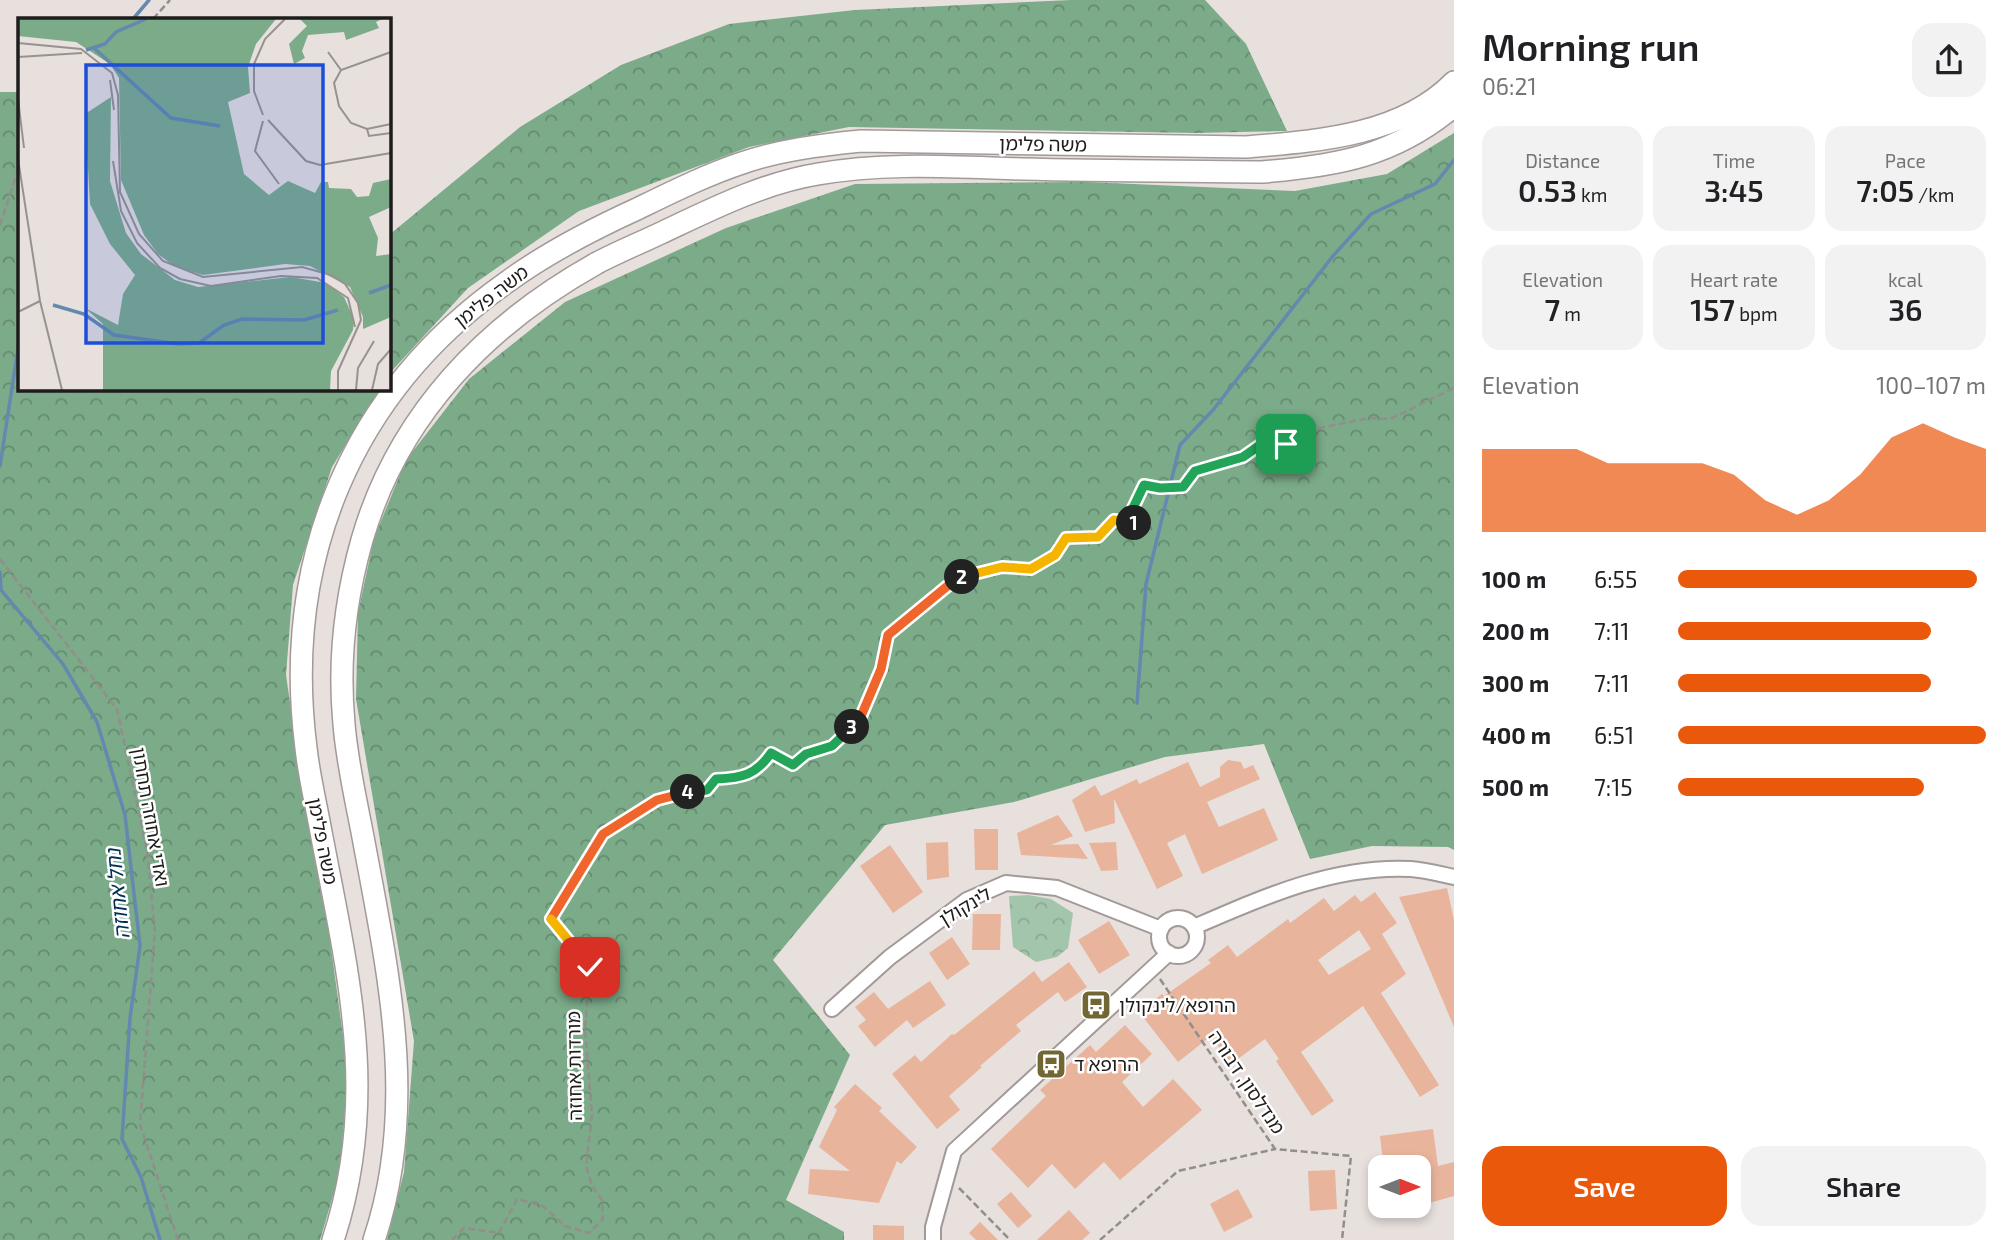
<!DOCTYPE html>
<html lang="en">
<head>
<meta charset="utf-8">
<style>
  :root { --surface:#fff; --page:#f2f2f2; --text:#202124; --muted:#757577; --accent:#ea580c }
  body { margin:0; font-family:"Exo 2","Noto Sans Hebrew",sans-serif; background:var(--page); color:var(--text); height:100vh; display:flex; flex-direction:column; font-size:26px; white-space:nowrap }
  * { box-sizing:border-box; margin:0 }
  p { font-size:23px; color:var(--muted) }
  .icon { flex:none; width:38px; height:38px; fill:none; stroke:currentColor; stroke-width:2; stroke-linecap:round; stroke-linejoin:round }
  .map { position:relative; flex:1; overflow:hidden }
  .side { display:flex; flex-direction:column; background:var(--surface); width:560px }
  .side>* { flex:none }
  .needle { width:46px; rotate:90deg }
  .controls { position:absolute; left:1368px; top:1155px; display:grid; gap:14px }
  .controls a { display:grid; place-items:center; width:63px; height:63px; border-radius:14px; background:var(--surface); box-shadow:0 4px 10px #0003; font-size:35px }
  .pin { position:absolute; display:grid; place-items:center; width:60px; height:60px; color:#fff; margin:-30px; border-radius:14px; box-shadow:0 4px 10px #0006 }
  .km { position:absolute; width:35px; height:35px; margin:-18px; border-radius:50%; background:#222; color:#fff; font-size:19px; line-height:35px; text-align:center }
  .round { display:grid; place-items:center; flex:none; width:74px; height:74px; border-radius:21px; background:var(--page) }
  .headline { display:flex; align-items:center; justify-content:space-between; height:119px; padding:0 28px }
  h1 { font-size:38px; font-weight:600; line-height:52px }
  .metrics { display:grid; grid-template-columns:repeat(3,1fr); gap:10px; height:119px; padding:7px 28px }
  .metrics div { display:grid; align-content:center; border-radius:18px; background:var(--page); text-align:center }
  .metrics b { font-size:30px; font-weight:600 }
  .metrics small { font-size:19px; font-weight:400 }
  .metrics p { font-size:19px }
  .chart { height:196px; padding:14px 28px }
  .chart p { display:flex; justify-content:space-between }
  .chart svg { width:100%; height:126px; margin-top:7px; fill:var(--accent); opacity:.7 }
  .cta { display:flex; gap:14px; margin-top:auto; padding:14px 28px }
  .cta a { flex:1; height:80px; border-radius:21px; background:var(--accent); color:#fff; font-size:28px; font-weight:600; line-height:80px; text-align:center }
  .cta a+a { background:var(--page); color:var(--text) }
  ul { padding:0 28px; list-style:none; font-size:23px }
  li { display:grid; grid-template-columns:112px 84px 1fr; align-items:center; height:52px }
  li i { height:18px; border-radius:9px; background:var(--accent) }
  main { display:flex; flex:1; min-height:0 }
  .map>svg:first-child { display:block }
</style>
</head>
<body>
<main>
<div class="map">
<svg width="1454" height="1240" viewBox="0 0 1454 1240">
  <defs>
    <pattern id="forest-crowns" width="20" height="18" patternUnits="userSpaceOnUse" patternTransform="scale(1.75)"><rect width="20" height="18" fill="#7cab89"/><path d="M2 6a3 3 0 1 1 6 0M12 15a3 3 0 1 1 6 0" fill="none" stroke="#658b6f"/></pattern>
    <pattern id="park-crowns" width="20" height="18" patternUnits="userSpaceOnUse" patternTransform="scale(1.75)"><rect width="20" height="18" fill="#a3c5ac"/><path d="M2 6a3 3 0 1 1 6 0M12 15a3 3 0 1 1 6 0" fill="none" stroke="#8ca993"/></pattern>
  </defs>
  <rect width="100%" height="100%" fill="#e7e0dd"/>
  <!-- forest -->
  <g fill="url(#forest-crowns)">
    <polygon points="1071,0 1205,0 1246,44 1287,131 1195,133 849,127 749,147 579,211 468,288 389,374 389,235 520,127 621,65 729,24 855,10"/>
    <polygon points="0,92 19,92 19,388 380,389 332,467 293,585 286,675 304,799 326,910 348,1073 340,1172 320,1240 0,1240"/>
    <polygon points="1454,133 1454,850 1448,847 1372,846 1310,859 1264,744 1165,757 1014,802 885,825 773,960 850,1055 786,1200 844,1232 844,1240 387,1240 404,1172 414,1041 356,699 358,613 374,538 406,460 469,379 565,302 726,228 855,184 1087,182 1295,191 1387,174"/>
  </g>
  <!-- park -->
  <polygon fill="url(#park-crowns)" points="1028,895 1051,899 1073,913 1068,948 1057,957 1036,962 1013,947 1009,896"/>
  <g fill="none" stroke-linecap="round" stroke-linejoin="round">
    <!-- stream -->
    <g stroke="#6389ae" stroke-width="3.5">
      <polyline points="133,19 149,0"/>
      <polyline points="0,466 19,342"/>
      <polyline points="0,572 1,590 63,664 97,722 125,815 140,946 130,1018 122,1139 141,1177 160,1240"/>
      <polyline points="1137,703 1146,584 1180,445 1213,410 1333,256 1371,214 1435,184 1454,160"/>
    </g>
  </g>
  <!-- building -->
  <g fill="#e9b49c" fill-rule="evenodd">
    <polygon points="1228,760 1241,762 1244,769 1253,765 1260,779 1207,802 1219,827 1264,808 1278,840 1202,874 1185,834 1167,843 1183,876 1157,889 1114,799 1115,823 1085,832 1072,800 1095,785 1101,796 1137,779 1139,784 1188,762 1200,787 1220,777 1220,767"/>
    <polygon points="1058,815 1073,836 1051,845 1078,844 1088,859 1021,855 1017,833"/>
    <polygon points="974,829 998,829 998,870 975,870"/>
    <polygon points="948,842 949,877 927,880 926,843"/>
    <polygon points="1116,842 1118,870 1101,871 1089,843"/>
    <polygon points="890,845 923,892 893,913 860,866"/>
    <polygon points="1447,888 1454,920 1454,1027 1399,897"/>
    <path d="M 1375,892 L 1397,923 L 1382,934 L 1406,974 L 1381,993 L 1439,1085 L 1420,1097 L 1363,1006 L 1301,1052 L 1334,1101 L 1312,1116 L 1276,1061 L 1279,1059 L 1265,1039 L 1231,1064 L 1211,1036 L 1178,1062 L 1139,1012 L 1162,994 L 1164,996 L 1211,963 L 1208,960 L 1228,945 L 1237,957 L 1288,919 L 1290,923 L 1324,898 L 1334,911 L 1355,895 L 1361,902 ZM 1359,930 L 1371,949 L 1329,975 L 1318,960 Z"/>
    <polygon points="973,914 1001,914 1000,950 972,950"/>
    <polygon points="1109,921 1130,955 1099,974 1078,940"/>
    <polygon points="952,937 970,964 947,980 929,953"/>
    <polygon points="1069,962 1087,987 1065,1002 1058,992 1016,1025 1021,1031 980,1066 982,1067 949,1096 960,1110 937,1129 892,1074 915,1055 921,1062 952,1034 954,1035 1034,971 1042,982"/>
    <polygon points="930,981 946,1005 913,1028 907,1020 875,1047 858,1026 866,1020 855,1007 874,992 888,1009"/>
    <polygon points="1125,1025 1152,1054 1122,1082 1143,1107 1173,1079 1202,1110 1120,1180 1104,1162 1075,1189 1052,1164 1028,1188 991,1149 1046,1096 1040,1090 1090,1045 1096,1052"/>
    <polygon points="855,1084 882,1108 879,1111 917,1147 901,1164 897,1161 879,1203 808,1194 810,1169 850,1171 819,1147 837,1110 834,1107"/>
    <polygon points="1433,1129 1438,1166 1454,1162 1454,1196 1426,1204 1419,1179 1419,1156 1383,1161 1380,1136"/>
    <polygon points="1335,1170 1337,1209 1310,1211 1308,1171"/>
    <polygon points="1238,1189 1253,1217 1224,1232 1210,1204"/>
    <polygon points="1011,1192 1032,1216 1018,1228 997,1204"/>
    <polygon points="1069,1210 1090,1233 1082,1240 1037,1240"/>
    <polygon points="980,1222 998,1240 976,1240 969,1233"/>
    <polygon points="873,1225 904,1226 904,1240 873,1240"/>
  </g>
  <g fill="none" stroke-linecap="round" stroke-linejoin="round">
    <!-- minor casing -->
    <g stroke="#a19a98" stroke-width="18">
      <g id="minor">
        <circle cx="1178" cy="937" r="19"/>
        <path d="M 1194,927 C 1263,897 1334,865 1411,869 C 1425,870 1440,874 1454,877"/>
        <polyline points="832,1009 890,957 967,900 1006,883 1057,888 1161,929"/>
        <polyline points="933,1240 933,1227 954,1151 1169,953"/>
      </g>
    </g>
    <!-- secondary casing -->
    <g stroke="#a19a98" stroke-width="24">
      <g id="secondary">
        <path d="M 333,1240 C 380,1098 348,974 321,832 C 316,804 309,776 306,748 C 282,559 351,392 507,282 C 548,252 591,230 637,209 C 672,192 706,175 742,163 C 780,150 820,145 861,141 L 1246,147 C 1317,141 1401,136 1454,82"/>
        <path d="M 374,1240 C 419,1106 388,972 363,837 C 356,800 347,762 344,724 C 338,661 345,600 362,540 C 398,415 486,325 597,263 C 618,252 640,243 661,233 C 712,209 763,183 818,174 C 886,162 954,167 1022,169 C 1102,171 1182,171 1262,172 C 1337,166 1395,156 1454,106"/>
      </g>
    </g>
    <!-- path -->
    <g stroke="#938e8c" stroke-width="2.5" stroke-dasharray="7 3.5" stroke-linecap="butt">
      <polyline points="153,19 170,0"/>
      <polyline points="0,225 19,167"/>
      <polyline points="0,559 117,709 147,851 155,931 140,1124 178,1240"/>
      <polyline points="1160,979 1275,1149 1351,1156 1342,1240"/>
      <polyline points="959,1188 1010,1240"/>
      <path d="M 452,1240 L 464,1228 L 499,1233 L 517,1199 L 543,1206 L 565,1226 L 589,1233 L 603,1219 L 602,1200 L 592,1186 L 586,1165 L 592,1115 L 585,1029 L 590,967 L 550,918 L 603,834 L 658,800 L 707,790 L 716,779 C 742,778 756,775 771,753 L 794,765 L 806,754 L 832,746 L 859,721 L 881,669 L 888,635 L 956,579 L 1002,567 L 1031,569 L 1055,555 L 1066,539 L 1098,537 L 1114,520 L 1134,524 L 1133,508 L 1145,485 L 1161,488 L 1183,487 L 1195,471 L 1243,457 L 1260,445 L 1286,444 L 1324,427 L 1370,418 L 1390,419 L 1454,388"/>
      <polyline points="1100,1240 1178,1171 1275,1149"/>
    </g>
    <!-- minor -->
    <use href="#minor" stroke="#fff" stroke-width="14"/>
    <!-- secondary -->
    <use href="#secondary" stroke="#fff" stroke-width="21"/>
  </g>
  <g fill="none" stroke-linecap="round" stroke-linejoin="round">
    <!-- split-1 casing -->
    <g stroke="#fff" stroke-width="14">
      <polyline id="split-1" points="1134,523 1133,508 1144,485 1160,488 1183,487 1195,471 1243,457 1260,445 1286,444"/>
    </g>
    <!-- split-2 casing -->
    <g stroke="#fff" stroke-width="14">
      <polyline id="split-2" points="962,577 1002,567 1031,569 1055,555 1066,538 1098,537 1114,520 1134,523"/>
    </g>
    <!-- split-3 casing -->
    <g stroke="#fff" stroke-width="14">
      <polyline id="split-3" points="852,727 859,721 881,669 888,635 956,579 962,577"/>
    </g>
    <!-- split-4 casing -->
    <g stroke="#fff" stroke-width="14">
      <path id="split-4" d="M 688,792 L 707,790 L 716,779 C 742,778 756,775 771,753 L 793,765 L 806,754 L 832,746 L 852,727"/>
    </g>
    <!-- split-5 casing -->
    <g stroke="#fff" stroke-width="14">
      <polyline id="split-5" points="551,919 603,834 657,800 688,792"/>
    </g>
    <!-- split-6 casing -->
    <g stroke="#fff" stroke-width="14">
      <polyline id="split-6" points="551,919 590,967"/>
    </g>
    <!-- split-1 -->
    <use href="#split-1" stroke="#22a559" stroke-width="9"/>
    <!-- split-2 -->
    <use href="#split-2" stroke="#f5b400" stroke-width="9"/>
    <!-- split-3 -->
    <use href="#split-3" stroke="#f0652b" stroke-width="9"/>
    <!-- split-4 -->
    <use href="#split-4" stroke="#22a559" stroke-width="9"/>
    <!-- split-5 -->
    <use href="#split-5" stroke="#f0652b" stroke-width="9"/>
    <!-- split-6 -->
    <use href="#split-6" stroke="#f5b400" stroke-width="9"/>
  </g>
  <!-- icons -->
  <defs>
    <g id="bus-square" transform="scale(1.575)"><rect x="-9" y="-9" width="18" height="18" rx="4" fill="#706734" stroke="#fff"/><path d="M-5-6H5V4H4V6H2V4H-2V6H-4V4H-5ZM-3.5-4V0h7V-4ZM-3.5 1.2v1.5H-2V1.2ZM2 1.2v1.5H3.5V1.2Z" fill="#fff"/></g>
  </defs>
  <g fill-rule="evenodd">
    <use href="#bus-square" x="1096" y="1005"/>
    <use href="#bus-square" x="1051" y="1064"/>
  </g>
  <g text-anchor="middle" stroke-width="5" stroke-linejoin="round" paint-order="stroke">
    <!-- street labels -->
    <g font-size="19" fill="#1f1d1c" stroke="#fff">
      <text transform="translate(1043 144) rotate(1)" y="7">משה פלימן</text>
      <text transform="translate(491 296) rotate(-38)" y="7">משה פלימן</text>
      <text transform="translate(151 817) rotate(80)" y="7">ואדי אחוזה תחתון</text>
      <text transform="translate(323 841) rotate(79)" y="7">משה פלימן</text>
      <text transform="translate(965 906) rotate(-31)" y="7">לינקולן</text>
      <text transform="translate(574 1066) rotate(-91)" y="7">מורדות אחוזה</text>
      <text transform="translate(1247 1082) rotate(56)" y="7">מנדלסון, דבורה</text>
    </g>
    <!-- poi labels -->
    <g font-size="19" fill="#1f1d1c" stroke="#fff" text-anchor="start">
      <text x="1119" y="1012">הרופא/לינקולן</text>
      <text x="1074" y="1071">הרופא ד</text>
    </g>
    <!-- water labels -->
    <g font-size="21" font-style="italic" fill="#003054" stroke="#fff">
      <text transform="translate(118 894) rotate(-96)" y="7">נחל אחוזה</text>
    </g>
  </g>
  <!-- overview -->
  <g transform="translate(18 18)">
    <rect width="373" height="373" fill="#e7e0dd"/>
    <path d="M 0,1 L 258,1 L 238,26 L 230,49 L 232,75 L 210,84 L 226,156 L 251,177 L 270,163 L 297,175 L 303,164 L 310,164 L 311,170 L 333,171 L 339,179 L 351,178 L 355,165 L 373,161 L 373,189 L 351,199 L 360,220 L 358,238 L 373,236 L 373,299 L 345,311 L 345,299 L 332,269 L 292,248 L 267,246 L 185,257 L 156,248 L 140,236 L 126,217 L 103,162 L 101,60 L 92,46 L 58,24 L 0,18 ZM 282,1 L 364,1 L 358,4 L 361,10 L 328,22 L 326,14 L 290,17 L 284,33 L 287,40 L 276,46 L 271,26 L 289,8 ZM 93,79 L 92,163 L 108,215 L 123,236 L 157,262 L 180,269 L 273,259 L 308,265 L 326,279 L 336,301 L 335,312 L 313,353 L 312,372 L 85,372 L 85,306 L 67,290 L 100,307 L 105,276 L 117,257 L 92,226 L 72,186 L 67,96 Z" fill="#7cab89"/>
    <path fill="none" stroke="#6389ae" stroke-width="3.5" d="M 76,30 L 153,100 L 202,108M 68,32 L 87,26 L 98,14 L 128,1M 351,275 L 373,267M 35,287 L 66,296 L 96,317 L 160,326 L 181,325 L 206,307 L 224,301 L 286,302 L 320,292"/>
    <path fill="none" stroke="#979290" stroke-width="2" d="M 0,25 L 63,31 L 94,55 L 100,77 L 102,174 L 121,216 L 145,243 L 185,259 L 284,249 L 313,257 L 327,266 L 340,285 L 343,302 L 320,353 L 320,372M 310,34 L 323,52M 373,34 L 323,52 L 316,65 L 321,88 L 333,105 L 349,111 L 373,106M 0,39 L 64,35M 92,62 L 96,92M 0,81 L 6,130M 245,97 L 236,73 L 236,46 L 247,21 L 267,1M 250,102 L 288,143 L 302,147 L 373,135M 245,103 L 237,133 L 261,166M 349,111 L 351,118 L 373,115M 0,141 L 22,283 L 44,372M 95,143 L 103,193 L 119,225 L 142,250 L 162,261 L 193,268 L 263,258 L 299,260 L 330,280 L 337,309M 0,294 L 22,283M 338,372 L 340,350 L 356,323M 354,372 L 360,346 L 373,331"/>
    <path fill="#1d4ed8" fill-opacity="0.15" stroke="#1d4ed8" stroke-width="3.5" d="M 68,47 L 305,47 L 305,325 L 68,325 Z"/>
    <rect width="373" height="373" fill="none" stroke="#1f1d1c" stroke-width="3.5"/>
  </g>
</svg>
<div class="controls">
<a><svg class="needle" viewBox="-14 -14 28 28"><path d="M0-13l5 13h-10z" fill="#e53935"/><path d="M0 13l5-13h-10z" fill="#757577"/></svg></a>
</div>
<div class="pin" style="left:1286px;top:444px;background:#1e9e55"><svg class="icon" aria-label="arrive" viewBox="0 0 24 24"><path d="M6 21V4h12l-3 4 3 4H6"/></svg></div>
<div class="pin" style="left:590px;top:967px;background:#d93025"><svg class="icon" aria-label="check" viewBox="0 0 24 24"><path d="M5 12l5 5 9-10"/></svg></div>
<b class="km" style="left:1134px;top:523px">1</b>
<b class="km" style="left:962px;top:577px">2</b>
<b class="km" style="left:852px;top:727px">3</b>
<b class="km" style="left:688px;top:792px">4</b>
</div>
<section class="side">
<div class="headline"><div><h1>Morning run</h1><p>06:21</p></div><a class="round"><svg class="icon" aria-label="share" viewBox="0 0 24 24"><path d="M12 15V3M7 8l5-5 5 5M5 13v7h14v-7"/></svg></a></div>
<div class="metrics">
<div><p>Distance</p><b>0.53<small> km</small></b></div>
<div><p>Time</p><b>3:45</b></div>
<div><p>Pace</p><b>7:05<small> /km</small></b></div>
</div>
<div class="metrics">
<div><p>Elevation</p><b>7<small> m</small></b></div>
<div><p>Heart rate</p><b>157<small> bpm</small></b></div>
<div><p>kcal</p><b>36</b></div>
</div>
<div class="chart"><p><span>Elevation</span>100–107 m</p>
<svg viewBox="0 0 160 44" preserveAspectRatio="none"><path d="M0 44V15L10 15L20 15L30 15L40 20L50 20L60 20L70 20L80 24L90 33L100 38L110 33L120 24L130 11L140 6L150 11L160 15V44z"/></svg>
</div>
<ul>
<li><b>100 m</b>6:55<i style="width:97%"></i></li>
<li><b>200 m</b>7:11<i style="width:82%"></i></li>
<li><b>300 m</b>7:11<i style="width:82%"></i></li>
<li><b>400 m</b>6:51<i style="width:100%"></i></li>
<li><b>500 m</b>7:15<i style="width:80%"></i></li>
</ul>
<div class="cta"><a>Save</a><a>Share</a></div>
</section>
</main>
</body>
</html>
